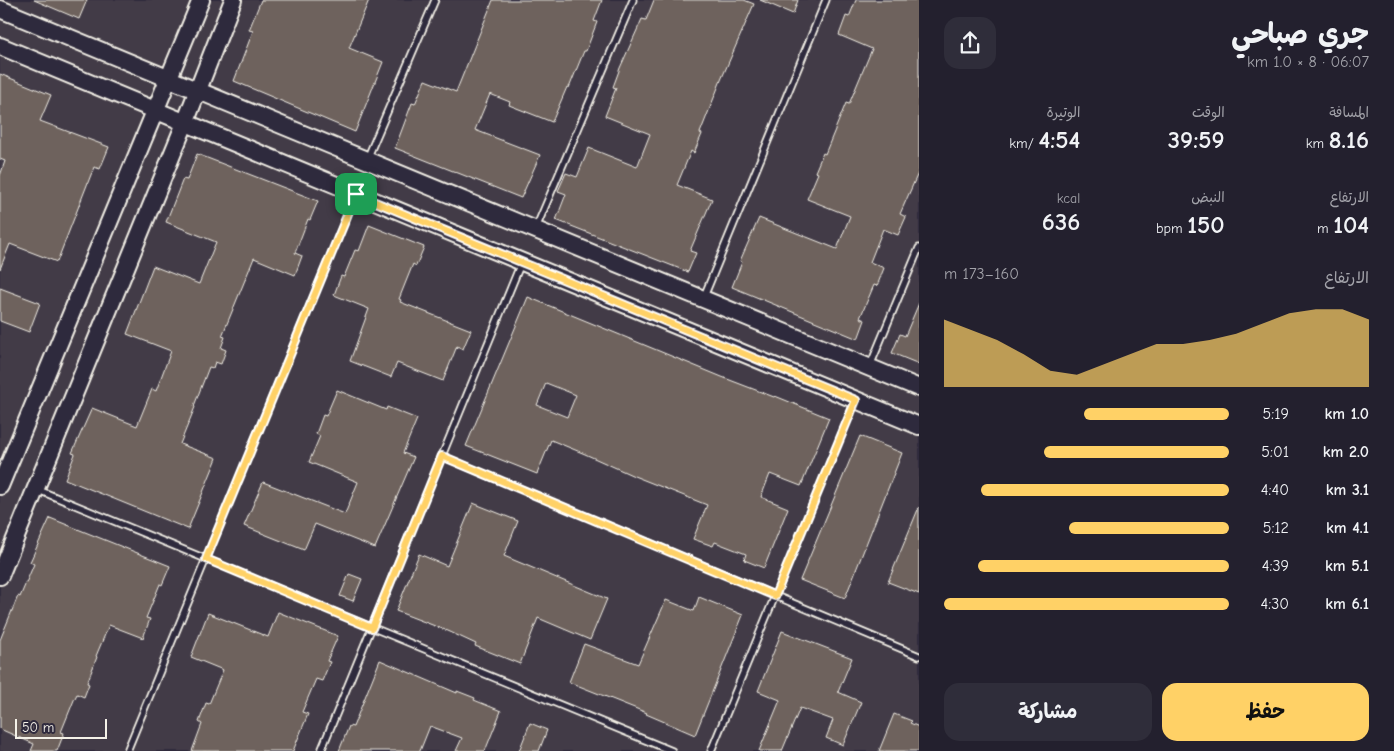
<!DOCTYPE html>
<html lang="ar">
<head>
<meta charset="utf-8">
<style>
  :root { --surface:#23202e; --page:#2f2d3a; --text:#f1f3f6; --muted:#a3a3aa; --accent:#ffd166 }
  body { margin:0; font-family:"Comic Neue","Playpen Sans Arabic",sans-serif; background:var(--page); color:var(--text); direction:rtl; height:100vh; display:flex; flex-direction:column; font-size:19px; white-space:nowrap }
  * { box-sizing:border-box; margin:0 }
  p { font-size:16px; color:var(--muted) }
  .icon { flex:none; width:28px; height:28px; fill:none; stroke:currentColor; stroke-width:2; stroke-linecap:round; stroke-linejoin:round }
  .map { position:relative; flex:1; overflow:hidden; direction:ltr }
  .side { display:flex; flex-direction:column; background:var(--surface); width:475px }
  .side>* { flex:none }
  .scale { position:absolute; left:15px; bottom:12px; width:92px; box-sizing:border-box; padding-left:5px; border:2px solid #f4f1e8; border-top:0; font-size:14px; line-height:18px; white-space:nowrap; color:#f4f1e8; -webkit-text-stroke:4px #2f2a3d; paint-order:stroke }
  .pin { position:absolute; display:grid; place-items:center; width:42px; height:42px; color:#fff; margin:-21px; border-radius:10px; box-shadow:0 2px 8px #0006 }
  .round { display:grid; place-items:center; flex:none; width:52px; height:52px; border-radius:15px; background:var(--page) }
  .summary { display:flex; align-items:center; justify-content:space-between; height:85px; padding:0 25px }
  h1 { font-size:28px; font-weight:700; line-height:38px }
  .figures { display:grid; grid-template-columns:repeat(3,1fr); gap:8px; height:85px; padding:5px 25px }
  .figures div { display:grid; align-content:center }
  .figures b { font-size:25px; font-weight:700 }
  .figures small { font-size:14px; font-weight:400 }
  .figures p { font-size:14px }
  .chart { height:140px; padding:10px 25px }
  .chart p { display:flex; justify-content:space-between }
  .chart svg { width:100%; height:90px; margin-top:5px; fill:var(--accent); opacity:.7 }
  .cta { display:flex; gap:10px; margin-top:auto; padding:10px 25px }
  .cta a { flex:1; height:58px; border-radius:15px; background:var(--accent); color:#111; font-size:20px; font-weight:700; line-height:58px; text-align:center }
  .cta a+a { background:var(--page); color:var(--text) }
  ul { padding:0 25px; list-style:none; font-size:16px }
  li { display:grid; grid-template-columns:80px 60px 1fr; align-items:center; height:38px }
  li i { height:12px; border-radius:6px; background:var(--accent) }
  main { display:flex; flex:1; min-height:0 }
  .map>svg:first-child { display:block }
</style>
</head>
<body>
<main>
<section class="side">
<div class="summary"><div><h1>جري صباحي</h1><p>06:07 · 8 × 1.0 km</p></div><a class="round"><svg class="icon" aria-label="share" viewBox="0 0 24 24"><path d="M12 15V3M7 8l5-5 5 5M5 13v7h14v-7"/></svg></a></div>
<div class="figures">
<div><p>المسافة</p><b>8.16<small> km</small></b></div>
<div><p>الوقت</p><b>39:59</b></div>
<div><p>الوتيرة</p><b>4:54<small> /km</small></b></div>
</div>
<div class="figures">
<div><p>الارتفاع</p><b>104<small> m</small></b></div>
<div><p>النبض</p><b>150<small> bpm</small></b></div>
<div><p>kcal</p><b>636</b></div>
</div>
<div class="chart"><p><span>الارتفاع</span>160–173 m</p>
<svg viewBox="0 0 160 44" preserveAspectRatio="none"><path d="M0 44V11L10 16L20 21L30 28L40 36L50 38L60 33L70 28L80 23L90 23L100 21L110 18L120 13L130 8L140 6L150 6L160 11V44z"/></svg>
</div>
<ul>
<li><b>1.0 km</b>5:19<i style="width:51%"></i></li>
<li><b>2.0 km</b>5:01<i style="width:65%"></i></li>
<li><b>3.1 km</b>4:40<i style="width:87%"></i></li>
<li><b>4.1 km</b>5:12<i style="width:56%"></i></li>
<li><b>5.1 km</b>4:39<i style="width:88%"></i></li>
<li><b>6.1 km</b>4:30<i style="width:100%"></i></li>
</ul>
<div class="cta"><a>حفظ</a><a>مشاركة</a></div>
</section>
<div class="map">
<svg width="919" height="751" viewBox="0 0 919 751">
  <rect width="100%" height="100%" fill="#2f2a3d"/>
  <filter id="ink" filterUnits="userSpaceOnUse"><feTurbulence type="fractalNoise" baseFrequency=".02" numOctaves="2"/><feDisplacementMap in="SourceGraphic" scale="10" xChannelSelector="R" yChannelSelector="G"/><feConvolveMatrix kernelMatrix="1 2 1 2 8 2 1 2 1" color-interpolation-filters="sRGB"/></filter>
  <g filter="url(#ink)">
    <!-- built -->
    <rect fill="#423b47" x="0" y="0" width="919" height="751"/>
    <!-- building -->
    <g fill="#6e625d" stroke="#f4f1e8" fill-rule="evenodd">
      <polygon points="34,0 87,0 79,19"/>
      <polygon points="261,0 369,0 349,48 383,62 355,132 234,81 253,31 249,30"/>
      <polygon points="493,0 602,0 594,21 597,22 586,51 584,51 569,88 567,87 552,122 509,105 510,102 490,94 475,130 540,155 521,198 395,148 412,103 415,104 425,80 456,92"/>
      <polygon points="654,0 744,0 754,4 721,80 700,133 702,134 694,153 691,151 677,185 712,199 690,251 696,253 688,272 556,220 566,194 558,191 566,173 577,177 589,148 637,167 650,134 605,116 616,88 613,87 620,68 642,19 646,20"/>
      <polygon points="760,0 798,0 793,14"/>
      <polygon points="856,0 919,0 919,171 900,214 906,217 898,235 883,229 870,262 884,268 877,286 874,285 860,318 865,320 858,339 732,287 742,262 740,261 759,218 837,249 850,216 807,199 818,173 815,172 823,153 825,154 846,103 849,104 872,49 839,35 846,16 849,17"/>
      <polygon points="0,74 51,95 40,121 109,147 100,169 94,167 57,262 10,244 0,269 0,176 5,161 0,159"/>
      <polygon points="197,154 318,201 310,220 308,219 295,253 302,256 295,275 254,258 222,336 225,337 221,348 226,350 221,364 215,362 213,368 209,367 194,406 195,407 180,444 217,458 188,529 65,479 75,454 72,453 92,408 137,426 152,389 156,391 171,351 127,334 153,266 199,284 216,242 166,222 183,179 187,180"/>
      <polygon points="369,225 424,247 416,266 413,264 399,299 401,300 400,302 471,330 463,349 457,346 443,381 397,363 391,377 350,361 369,309 334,295 341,276 344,277 355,250 359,251"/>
      <polygon points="0,288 40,303 29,332 0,321"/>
      <path d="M 528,297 L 722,377 L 774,397 L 775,396 L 829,418 L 801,486 L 770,474 L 761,497 L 788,508 L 764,568 L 744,560 L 746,554 L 715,542 L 713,546 L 693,539 L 707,505 L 634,476 L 585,454 L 551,440 L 537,474 L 466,446 ZM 546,383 L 576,395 L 567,417 L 537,405 Z"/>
      <polygon points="919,303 919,364 892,353 900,334 905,336"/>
      <polygon points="337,390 386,410 387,407 417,419 403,453 414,457 375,548 315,524 304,550 244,526 263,482 345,514 358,482 309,462 320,436 316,434 323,415 326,416"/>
      <polygon points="860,436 902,453 845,598 800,580"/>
      <polygon points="473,503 518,521 504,556 607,599 590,640 538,618 520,664 475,646 476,644 448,631 396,611 419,554 447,566"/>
      <polygon points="919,507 919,594 888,582"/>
      <polygon points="50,518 170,566 162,585 160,584 146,618 150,619 143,638 109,625 96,656 97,657 87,683 89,684 84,697 77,694 74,700 61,732 64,733 57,751 31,751 34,744 0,729 0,640 18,596 20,597 34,564 30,562"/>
      <polygon points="349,574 362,579 353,601 340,596"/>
      <polygon points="699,597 743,615 695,735 646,714 647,713 569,682 584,644 638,664 666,600 694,611"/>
      <polygon points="278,612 338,636 327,661 330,662 322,681 316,679 302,712 308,714 293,751 192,751 202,724 199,722 206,703 209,704 223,670 191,657 208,613 268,637"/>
      <polygon points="782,631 852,658 838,692 861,702 843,745 826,738 833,720 800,708 782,751 759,751 780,700 758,691"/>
      <polygon points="380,660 457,693 457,691 475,698 474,700 501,711 485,751 456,751 462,738 430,726 420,751 339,751 349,726 353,727"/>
      <polygon points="894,714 912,721 910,723 919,727 919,751 879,751"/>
      <polygon points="530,723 547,730 539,751 519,751"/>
    </g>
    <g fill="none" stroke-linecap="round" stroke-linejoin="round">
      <!-- lane casing -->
      <g stroke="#f4f1e8" stroke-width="9">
        <g id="lane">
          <polyline points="367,159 435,0"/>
          <polyline points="536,228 633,0"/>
          <polyline points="703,299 826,0"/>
          <polyline points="870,366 919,248"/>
          <polyline points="442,456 919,656"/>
          <polyline points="36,489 672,751"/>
          <polyline points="127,751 355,196"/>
          <polyline points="321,751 521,263"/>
          <polyline points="711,751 855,402"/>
        </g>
      </g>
      <!-- secondary casing -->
      <g stroke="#f4f1e8" stroke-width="20">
        <g id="secondary">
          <polyline points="0,9 919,388"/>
          <polyline points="0,46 919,426"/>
          <polyline points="0,486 201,0"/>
          <polyline points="0,576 185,123 233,0"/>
        </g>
      </g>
      <!-- lane -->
      <use href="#lane" stroke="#2f2a3d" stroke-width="5.5"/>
      <!-- secondary -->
      <use href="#secondary" stroke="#2f2a3d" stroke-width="16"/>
    </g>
  </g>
  <g fill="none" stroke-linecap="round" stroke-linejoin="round" filter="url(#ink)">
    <!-- route casing -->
    <g stroke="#fff" stroke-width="10">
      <polygon id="route" points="356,194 856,400 775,596 442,456 372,628 206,559"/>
    </g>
    <!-- route -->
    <use href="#route" stroke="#ffd166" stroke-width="6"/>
  </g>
</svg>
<div class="scale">50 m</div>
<div class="pin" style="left:356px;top:194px;background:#1e9e55"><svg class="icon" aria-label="arrive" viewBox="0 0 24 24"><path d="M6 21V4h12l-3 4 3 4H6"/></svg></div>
</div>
</main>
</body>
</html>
